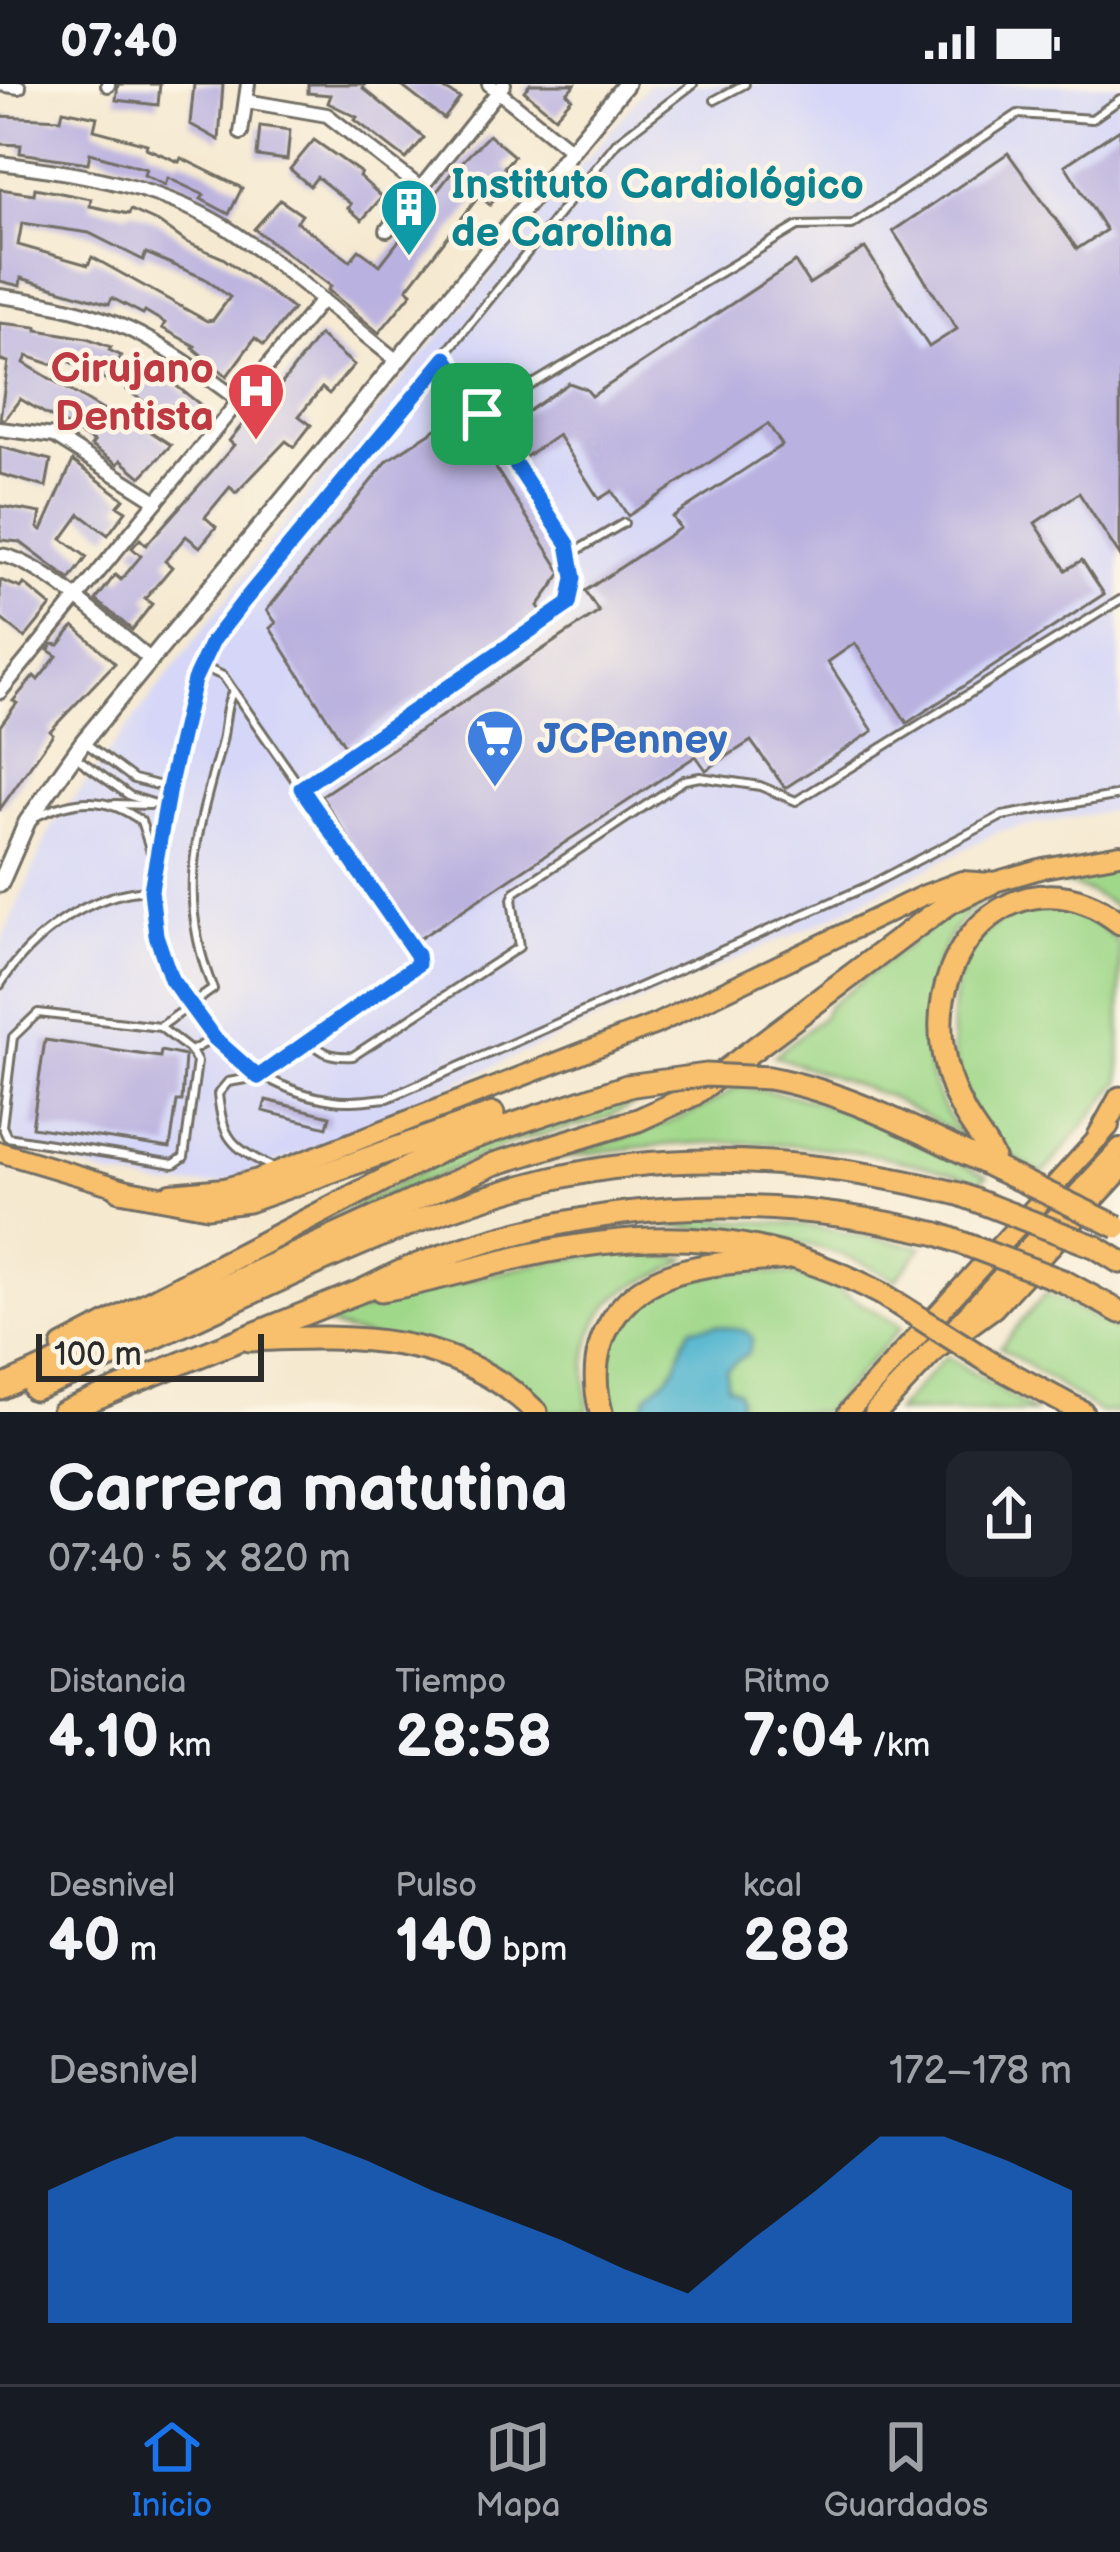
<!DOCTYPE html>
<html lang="es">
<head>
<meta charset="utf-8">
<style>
  :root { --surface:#171b24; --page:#20242c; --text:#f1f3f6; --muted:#9ea1a6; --line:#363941; --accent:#1a73e8 }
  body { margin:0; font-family:"Balsamiq Sans",sans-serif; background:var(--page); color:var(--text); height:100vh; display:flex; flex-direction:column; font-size:45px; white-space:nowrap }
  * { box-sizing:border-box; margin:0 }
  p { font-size:39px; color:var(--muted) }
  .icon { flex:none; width:66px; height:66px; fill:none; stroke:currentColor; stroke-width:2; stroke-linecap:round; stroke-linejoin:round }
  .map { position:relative; height:1328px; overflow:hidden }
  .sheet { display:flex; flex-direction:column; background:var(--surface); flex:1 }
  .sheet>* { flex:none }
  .scale { position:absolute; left:36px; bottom:30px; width:228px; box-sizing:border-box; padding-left:12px; border:6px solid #2b2b2b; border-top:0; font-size:33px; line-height:42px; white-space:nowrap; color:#2b2b2b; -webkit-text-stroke:9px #fcf5e5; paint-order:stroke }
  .pin { position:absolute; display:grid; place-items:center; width:102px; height:102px; color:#fff; margin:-51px; border-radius:24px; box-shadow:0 6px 18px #0006 }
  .round { display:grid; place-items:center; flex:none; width:126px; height:126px; border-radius:24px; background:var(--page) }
  .headline { display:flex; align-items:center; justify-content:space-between; height:204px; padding:0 48px }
  h1 { font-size:66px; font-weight:700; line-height:90px }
  .stats { display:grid; grid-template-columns:repeat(3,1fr); gap:18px; height:204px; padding:12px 48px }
  .stats div { display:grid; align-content:center }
  .stats b { font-size:60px; font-weight:700 }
  .stats small { font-size:33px; font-weight:400 }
  .stats p { font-size:33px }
  .chart { height:336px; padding:24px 48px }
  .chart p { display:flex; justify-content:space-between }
  .chart svg { width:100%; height:216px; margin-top:12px; fill:var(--accent); opacity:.7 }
  .status { display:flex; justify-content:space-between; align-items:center; height:84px; padding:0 60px; background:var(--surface); direction:ltr }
  .status svg { height:33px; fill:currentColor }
  .tabs { display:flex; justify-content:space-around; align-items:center; height:168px; border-top:3px solid var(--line); background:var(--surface); font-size:33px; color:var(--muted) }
  .tabs a { display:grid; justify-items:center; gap:6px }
  .tabs .selected { color:var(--accent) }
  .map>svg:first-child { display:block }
</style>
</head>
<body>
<div class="status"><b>07:40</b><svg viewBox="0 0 49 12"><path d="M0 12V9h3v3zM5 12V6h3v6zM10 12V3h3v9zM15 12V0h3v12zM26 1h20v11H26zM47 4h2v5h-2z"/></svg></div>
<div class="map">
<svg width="1120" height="1328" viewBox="0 0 1120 1328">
  <rect width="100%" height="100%" fill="#fcf5e5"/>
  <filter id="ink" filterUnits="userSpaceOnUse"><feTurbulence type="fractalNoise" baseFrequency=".00833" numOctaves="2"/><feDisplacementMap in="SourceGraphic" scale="24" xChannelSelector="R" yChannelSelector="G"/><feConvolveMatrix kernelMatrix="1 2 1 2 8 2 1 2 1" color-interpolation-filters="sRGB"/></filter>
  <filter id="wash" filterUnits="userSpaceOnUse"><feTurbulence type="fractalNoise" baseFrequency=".004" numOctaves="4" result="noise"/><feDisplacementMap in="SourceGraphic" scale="48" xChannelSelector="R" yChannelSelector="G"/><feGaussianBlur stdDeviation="2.7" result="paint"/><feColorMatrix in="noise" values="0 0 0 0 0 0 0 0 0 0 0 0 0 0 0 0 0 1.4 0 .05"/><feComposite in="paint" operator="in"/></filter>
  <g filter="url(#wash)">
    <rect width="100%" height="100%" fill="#f5e9d0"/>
    <!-- built -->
    <polygon fill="#d6d7f8" points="649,0 1120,0 1120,725 1000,747 819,839 508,975 366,1044 220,1100 166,1103 109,1092 0,1054 0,861 51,744 302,416"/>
    <!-- green -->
    <g fill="#a0d88a" stroke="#66825a" stroke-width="3">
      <path d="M 1120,780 L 1120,826 C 967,719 866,939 963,1053 L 888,1012 L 774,972 L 822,934 L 828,922 L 946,832 L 973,818 L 1046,792 Z"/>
      <path d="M 1035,824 C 1069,826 1099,834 1120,862 L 1120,998 L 1043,1090 C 1020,1079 1001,1067 985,1046 C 947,996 937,906 979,855 C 992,839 1015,830 1035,824 Z"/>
      <path d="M 735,1004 C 826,1008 906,1053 987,1092 L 980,1098 C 826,1046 653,1048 497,1089 C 572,1066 672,1049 735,1004 Z"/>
      <polygon points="661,1008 600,1036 510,1059 273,1165 472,1061 615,1017"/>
      <path d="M 684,1134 L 797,1140 L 923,1163 L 895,1196 C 826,1153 736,1147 657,1141 L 656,1137 Z"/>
      <path d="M 618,1169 L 687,1174 C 669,1191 639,1195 619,1211 C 585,1237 581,1289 589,1328 L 549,1328 C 472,1246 419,1273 327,1241 L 326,1238 C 422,1208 518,1177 618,1169 Z"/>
      <polygon points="729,1187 793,1190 835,1204 901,1243 824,1328 608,1328 602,1279 619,1235 660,1201"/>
      <polygon points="1046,1209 1120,1248 1120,1328 1099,1328 1000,1263"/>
      <polygon points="946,1272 1034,1328 895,1328"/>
    </g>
    <!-- water -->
    <path fill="#51b5cf" stroke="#3e707d" stroke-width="3" d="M 716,1241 L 745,1247 L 753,1254 L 748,1269 L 726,1285 L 727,1301 L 738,1307 L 740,1315 L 735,1328 L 642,1328 C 645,1302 666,1301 676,1281 C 683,1267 681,1256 691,1244 Z"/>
    <g id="blocks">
      <!-- building -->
      <g fill="#b9b1df" fill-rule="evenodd">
        <polygon points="118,0 160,0 158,21 116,16"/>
        <polygon points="194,0 223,0 219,56 190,40"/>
        <polygon points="308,0 365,0 363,4 424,54 406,75 355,36 357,33 328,19 331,11 308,9"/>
        <polygon points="399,0 435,0 460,14 444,35"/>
        <polygon points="530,0 575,0 567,9 572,14 555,33 524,7"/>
        <polygon points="63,26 97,33 94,46 147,60 146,64 179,78 181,74 242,104 229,130 201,115 204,111 168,94 165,101 144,91 146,85 90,69 88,79 20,69 21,61 0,60 0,32 61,35"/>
        <polygon points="260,42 290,46 287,76 257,72"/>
        <polygon points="1120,45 1120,472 1079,409 1035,439 1066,486 1082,476 1104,510 907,639 855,559 828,578 873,647 785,704 751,657 706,686 696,672 416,857 321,712 599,528 585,507 680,444 672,433 782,361 768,340 628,432 612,407 599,415 558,351 524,374 504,344 569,299 586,305 592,312 795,178 809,200 865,164 929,263 957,245 893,147 1008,69 1077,165 1106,146 1065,81"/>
        <polygon points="489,51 514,72 504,83 515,92 490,121 479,112 407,205 412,209 379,249 328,206 331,202 254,145 280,116 302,131 297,138 350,177 359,166 380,181 452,88"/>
        <polygon points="314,56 361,89 359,92 382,113 362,136 348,124 351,120 317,93 310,102 290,85"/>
        <path d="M 35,104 L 91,115 L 90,122 L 129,130 L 131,126 L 160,139 L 186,158 L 223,174 L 293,225 L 264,261 L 255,254 L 227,292 L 193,264 L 195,262 L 162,244 L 165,239 L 145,227 L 143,230 L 112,214 L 109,220 L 21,194 L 20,202 L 0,197 L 0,105 L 34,110 ZM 22,139 L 89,149 L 143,176 L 146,169 L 204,194 L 230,213 L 213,236 L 207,237 L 92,173 L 88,181 L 18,161 Z"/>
        <polygon points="0,239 37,243 37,246 87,254 111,263 109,266 121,272 108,297 58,272 53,281 27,272 24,279 111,331 116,325 171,361 141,393 121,376 118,380 91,362 94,358 20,315 5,335 0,335 8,278 0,276"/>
        <polygon points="319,251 354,281 329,310 322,304 299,332 311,341 294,363 286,357 236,409 230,403 205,433 216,443 200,463 186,452 165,477 172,483 145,515 152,520 132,546 96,516 115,491 121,496 141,472 132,464 140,455 146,461 211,388 234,361 229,357 250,331 255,335"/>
        <polygon points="139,281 148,286 151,282 206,325 188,348 127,306"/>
        <polygon points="461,329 562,489 538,522 543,529 345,662 270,544 276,539 267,526 388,376"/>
        <polygon points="0,363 51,376 46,403 0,390"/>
        <polygon points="73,377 124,415 118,422 126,427 108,451 80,430 62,455 87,473 70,496 20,458 0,456 0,422 41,429 38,444 42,446"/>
        <polygon points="0,496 21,504 24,500 51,522 25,554 0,534"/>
        <polygon points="74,542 115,579 50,647 53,650 0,725 0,642 17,619 13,617 34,592 38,596 57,572 48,566 53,560 59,561"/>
        <polygon points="45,956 160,973 161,967 185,972 182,1017 177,1017 170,1064 32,1043"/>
        <polygon points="266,1016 330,1032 327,1043 263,1027"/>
      </g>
    </g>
  </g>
  <g filter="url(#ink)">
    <use href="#blocks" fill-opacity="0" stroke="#726e65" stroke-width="3"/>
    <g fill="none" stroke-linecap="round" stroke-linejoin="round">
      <!-- service casing -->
      <g stroke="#726e65" stroke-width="12">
        <g id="service">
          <path d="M 693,0 L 617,58 L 212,558 C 185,619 172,686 160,752 C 157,769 152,788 151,806 C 149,906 235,1003 333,1016 C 350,1019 370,1015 388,1014 L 868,802 L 1002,732 L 1120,711"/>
          <polyline points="715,16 745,0"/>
          <polyline points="483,330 798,142 852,141 1018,30 1092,35 1120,15"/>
          <polyline points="571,470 624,439"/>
          <path d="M 201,582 L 223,592 L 417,871 L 418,879 L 258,993 L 228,998 L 218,1010 C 223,1055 231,1063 272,1083"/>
          <polyline points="84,658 134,695 169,704"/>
          <polyline points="77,674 130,712 165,723"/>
          <polyline points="301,703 569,520 574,494 568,460 446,274"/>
          <polyline points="115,720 150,721"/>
          <path d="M 37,732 C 75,714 106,711 141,737 L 154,777"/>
          <path d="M 0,901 C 31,851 90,808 151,806"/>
          <path d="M 160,943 L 191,967 L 197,978 L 184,1073 L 174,1080 L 7,1053 L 2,1042 L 13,953 L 38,929 L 160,943 L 213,905 C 176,813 196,751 221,661 C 226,643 224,623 233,607"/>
          <path d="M 310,956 C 323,971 334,973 353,972 L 519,863 L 512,815 L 515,808 L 684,696 L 700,693 L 760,702 L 796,717 L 1120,516"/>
          <polyline points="191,967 214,954"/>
        </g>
      </g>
      <!-- minor casing -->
      <g stroke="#726e65" stroke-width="18">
        <g id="minor">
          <polyline points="0,0 19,3"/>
          <polyline points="489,0 571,66"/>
          <polyline points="108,1 108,0"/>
          <polyline points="246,17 327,31 418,102"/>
          <polyline points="241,49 248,0"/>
          <path d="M 0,79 C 80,89 168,103 236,150 C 292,188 343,234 396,276"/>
          <polyline points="387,146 504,0"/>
          <path d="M 0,212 C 113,227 151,251 241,318"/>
          <polyline points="0,345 54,352 157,417"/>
          <path d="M 0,471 C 42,476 116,548 151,576"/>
          <polyline points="0,608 321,217"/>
        </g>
      </g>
      <!-- tertiary casing -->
      <g stroke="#726e65" stroke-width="21">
        <polyline id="tertiary" points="0,800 27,738 83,658 626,0"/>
      </g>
      <!-- primary casing -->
      <g stroke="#726e65" stroke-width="24">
        <g id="primary">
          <polyline points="0,1068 131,1107"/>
          <polyline points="171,1109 224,1104 258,1095 656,940 922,812 962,797 991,799 1043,784 1120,770"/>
          <polyline points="954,1244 1120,1064"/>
          <polyline points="848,1328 1109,1042"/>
        </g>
      </g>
      <!-- trunk casing -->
      <g stroke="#726e65" stroke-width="27">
        <polyline id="trunk" points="876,1328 935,1265"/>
      </g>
      <!-- motorway casing -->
      <g stroke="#726e65" stroke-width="27">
        <g id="motorway">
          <path d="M 769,994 C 850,1009 924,1050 997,1085"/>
          <polyline points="1099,1052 1120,1014"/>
          <path d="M 997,1085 C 990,1063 976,1049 965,1030 C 953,1009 945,985 942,961 C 929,856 1025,764 1120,839"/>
          <polyline points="120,1106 207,1122 248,1117 493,1030"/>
          <polyline points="1096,1163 1120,1178"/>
          <polyline points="1065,1198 1120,1228"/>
          <path d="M 381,1206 C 430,1198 477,1183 525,1172 C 655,1143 763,1147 882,1210"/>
          <path d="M 249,1256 C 354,1251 455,1249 536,1328"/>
          <polyline points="63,1263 449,1062 627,1002"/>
          <polyline points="935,1265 993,1223 1120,1085"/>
          <polyline points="991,1279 1082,1328"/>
          <polyline points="0,1304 494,1080 638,1036 693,1011 917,842 951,818 991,799"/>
          <path d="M 34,1305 C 207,1238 370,1139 551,1095 C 686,1063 827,1077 959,1110"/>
          <path d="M 63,1328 C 159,1287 255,1250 351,1211 C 371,1204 389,1192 409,1184 C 586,1116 754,1105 938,1150"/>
          <path d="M 601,1328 C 593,1297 594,1266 611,1238 C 648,1176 726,1180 788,1174"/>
        </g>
      </g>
      <!-- service -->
      <use href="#service" stroke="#fff" stroke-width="6"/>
      <!-- minor -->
      <use href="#minor" stroke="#fff" stroke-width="12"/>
      <!-- tertiary -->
      <use href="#tertiary" stroke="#fff" stroke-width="15"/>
      <!-- primary -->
      <use href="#primary" stroke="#f8bf6c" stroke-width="18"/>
      <!-- trunk -->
      <use href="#trunk" stroke="#f8bf6c" stroke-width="21"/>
      <!-- motorway -->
      <use href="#motorway" stroke="#f8bf6c" stroke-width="21"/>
      <!-- motorway-bridge casing -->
      <g stroke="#726e65" stroke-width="27" stroke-linecap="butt">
        <g id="motorway-bridge">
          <polyline points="627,1002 706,991 769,994"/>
          <polyline points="997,1085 1118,1143"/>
          <polyline points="959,1110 1096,1163"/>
          <polyline points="938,1150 1065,1198"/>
          <polyline points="882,1210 991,1279"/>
        </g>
      </g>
      <!-- motorway-bridge -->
      <use href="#motorway-bridge" stroke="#f8bf6c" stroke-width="21"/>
    </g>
  </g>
  <g fill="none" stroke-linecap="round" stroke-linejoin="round" filter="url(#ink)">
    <!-- route casing -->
    <g stroke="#fff" stroke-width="24">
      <polygon id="route" points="446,274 568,460 574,494 569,520 301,704 417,871 418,880 258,993 214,954 171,895 156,851 151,806 169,704 194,596 212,558 243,518"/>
    </g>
    <!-- route -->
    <use href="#route" stroke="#1a73e8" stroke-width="15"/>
  </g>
  <!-- icons -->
  <defs>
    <g id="building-pin" transform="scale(3)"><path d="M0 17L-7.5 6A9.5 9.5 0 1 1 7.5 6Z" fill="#0f9aa8" stroke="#fcf5e5"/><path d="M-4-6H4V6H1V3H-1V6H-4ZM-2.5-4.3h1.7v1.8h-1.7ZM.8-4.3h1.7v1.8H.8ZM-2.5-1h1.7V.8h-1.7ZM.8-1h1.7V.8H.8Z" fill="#fff"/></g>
    <g id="hospital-pin" transform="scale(3)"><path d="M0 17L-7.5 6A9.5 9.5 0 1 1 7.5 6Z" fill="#e0444e" stroke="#fcf5e5"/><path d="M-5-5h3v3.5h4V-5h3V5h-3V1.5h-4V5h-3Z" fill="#fff"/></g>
    <g id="supermarket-pin" transform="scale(3)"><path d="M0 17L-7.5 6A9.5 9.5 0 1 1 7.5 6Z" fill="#3f7fe0" stroke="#fcf5e5"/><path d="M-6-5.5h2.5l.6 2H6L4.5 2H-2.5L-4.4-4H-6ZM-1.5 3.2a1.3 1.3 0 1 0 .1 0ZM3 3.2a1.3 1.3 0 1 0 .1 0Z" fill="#fff"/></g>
  </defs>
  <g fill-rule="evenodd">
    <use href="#building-pin" x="409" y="123"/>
    <use href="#hospital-pin" x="256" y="307"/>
    <use href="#supermarket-pin" x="495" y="654"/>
  </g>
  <g text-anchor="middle" stroke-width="9" stroke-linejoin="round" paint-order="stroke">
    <!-- culture labels -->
    <g font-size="42" font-weight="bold" fill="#0d838f" stroke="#fcf5e5" text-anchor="start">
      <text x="451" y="114">Instituto Cardiológico<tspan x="451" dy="48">de Carolina</tspan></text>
    </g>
    <!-- health labels -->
    <g font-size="42" font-weight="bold" fill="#be3a42" stroke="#fcf5e5" text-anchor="end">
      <text x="214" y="298">Cirujano<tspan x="214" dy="48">Dentista</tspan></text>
    </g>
    <!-- shop labels -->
    <g font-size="42" font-weight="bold" fill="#366cbe" stroke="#fcf5e5" text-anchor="start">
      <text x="537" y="669">JCPenney</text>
    </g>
  </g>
</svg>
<div class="scale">100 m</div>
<div class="pin" style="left:482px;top:330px;background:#1e9e55"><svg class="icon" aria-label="arrive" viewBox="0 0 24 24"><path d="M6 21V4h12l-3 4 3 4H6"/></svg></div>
</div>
<section class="sheet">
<div class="headline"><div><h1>Carrera matutina</h1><p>07:40 · 5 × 820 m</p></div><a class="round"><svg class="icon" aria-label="share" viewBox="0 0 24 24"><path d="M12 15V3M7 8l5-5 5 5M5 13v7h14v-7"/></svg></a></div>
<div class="stats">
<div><p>Distancia</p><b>4.10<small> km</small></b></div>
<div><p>Tiempo</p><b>28:58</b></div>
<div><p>Ritmo</p><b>7:04<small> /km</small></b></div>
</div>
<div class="stats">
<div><p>Desnivel</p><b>40<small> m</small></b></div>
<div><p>Pulso</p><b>140<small> bpm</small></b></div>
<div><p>kcal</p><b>288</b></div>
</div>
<div class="chart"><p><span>Desnivel</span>172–178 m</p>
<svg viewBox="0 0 160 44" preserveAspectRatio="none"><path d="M0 44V17L10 11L20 6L30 6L40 6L50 11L60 17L70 22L80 27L90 33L100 38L110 27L120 17L130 6L140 6L150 11L160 17V44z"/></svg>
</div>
</section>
<nav class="tabs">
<a class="selected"><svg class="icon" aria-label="home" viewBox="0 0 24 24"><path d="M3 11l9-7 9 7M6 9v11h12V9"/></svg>Inicio</a>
<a><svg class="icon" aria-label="map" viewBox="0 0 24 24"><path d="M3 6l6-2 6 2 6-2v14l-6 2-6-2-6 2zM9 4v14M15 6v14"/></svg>Mapa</a>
<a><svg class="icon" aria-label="saved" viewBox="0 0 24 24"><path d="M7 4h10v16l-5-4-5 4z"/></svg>Guardados</a>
</nav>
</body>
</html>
